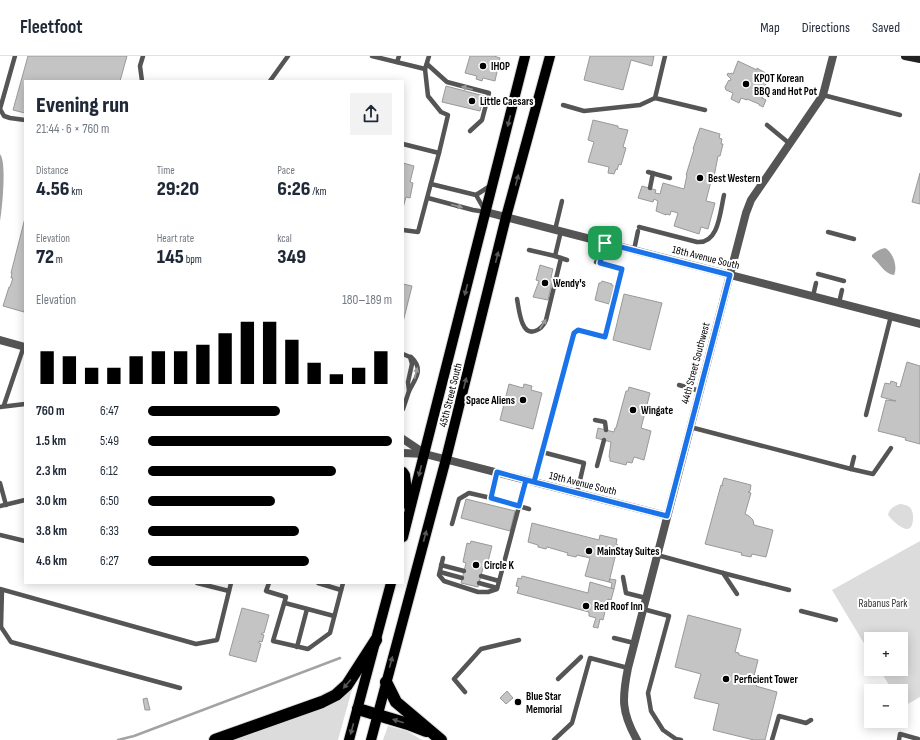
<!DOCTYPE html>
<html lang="en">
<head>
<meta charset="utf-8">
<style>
  :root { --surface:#fff; --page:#f2f2f3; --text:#1f2937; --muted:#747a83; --line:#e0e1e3; --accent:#000 }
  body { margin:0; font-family:"Sofia Sans Condensed",sans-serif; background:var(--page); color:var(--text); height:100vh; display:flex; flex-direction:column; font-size:15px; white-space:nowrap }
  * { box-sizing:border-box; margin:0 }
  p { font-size:13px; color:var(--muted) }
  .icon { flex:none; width:22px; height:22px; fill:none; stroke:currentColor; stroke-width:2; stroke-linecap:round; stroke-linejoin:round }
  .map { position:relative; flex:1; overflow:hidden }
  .side { position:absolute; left:24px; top:24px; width:380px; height:504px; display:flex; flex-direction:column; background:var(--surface); border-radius:0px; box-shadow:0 2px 10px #0003 }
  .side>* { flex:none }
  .buttons { position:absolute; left:864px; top:576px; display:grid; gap:8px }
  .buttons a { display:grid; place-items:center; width:44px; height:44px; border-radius:0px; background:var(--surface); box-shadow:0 2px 10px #0003; font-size:20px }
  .pin { position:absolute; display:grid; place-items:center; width:34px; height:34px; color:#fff; margin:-17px; border-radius:8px; box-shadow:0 2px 6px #0006 }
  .round { display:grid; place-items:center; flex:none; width:42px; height:42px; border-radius:0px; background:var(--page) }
  .summary { display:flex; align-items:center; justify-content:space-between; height:68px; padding:0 12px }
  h1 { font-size:22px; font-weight:800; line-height:30px }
  .metrics { display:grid; grid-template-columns:repeat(3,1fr); gap:6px; height:68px; padding:4px 12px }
  .metrics div { display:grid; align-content:center }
  .metrics b { font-size:20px; font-weight:800 }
  .metrics small { font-size:11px; font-weight:400 }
  .metrics p { font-size:11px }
  .chart { height:112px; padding:8px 12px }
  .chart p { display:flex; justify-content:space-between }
  .chart svg { width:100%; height:72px; margin-top:4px; stroke:var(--accent); stroke-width:6 }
  ul { padding:0 12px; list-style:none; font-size:13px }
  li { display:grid; grid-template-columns:64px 48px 1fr; align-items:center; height:30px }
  li i { height:10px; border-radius:5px; background:var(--accent) }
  header { display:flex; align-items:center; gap:24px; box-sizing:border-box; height:56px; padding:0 20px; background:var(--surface); border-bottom:1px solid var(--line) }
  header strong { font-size:19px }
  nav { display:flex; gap:22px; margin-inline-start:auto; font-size:14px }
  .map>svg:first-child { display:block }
</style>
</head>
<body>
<header>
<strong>Fleetfoot</strong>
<nav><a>Map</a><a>Directions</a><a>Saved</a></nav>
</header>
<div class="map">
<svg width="920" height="684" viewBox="0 0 920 684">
  <rect width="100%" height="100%" fill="#fff"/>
  <!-- green -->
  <g fill="#dcdcdc">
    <path d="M 900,448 C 909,449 913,452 913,461 C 913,464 913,468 911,471 C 905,478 892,464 888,459 C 889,453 894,450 900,448 Z"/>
    <polygon points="920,485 920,641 901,652 901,635 893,635 879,613 901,613 901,583 871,583 871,599 832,534"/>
    <polygon points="353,630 338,684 229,684"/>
    <polygon points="388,670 407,675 422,684 383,684"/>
  </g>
  <!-- water -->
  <g fill="#a3a3a3">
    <path d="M 0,98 C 7,106 2,153 0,165 Z"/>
    <path d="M 885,192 C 893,196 898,211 894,219 C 884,218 880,207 872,201 L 872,199 C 875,196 880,193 885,192 Z"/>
  </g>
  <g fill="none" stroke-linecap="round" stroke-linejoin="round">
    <!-- stream -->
    <polyline stroke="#a3a3a3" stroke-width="2.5" points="118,684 134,680 340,602"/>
  </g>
  <!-- building -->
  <g fill="#c4c4c4" stroke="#999">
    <polygon points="28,0 127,0 120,25 25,25 25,57 13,54"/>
    <polygon points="470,0 494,0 500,2 495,25 483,22 482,25 476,23 477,20 465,17"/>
    <polygon points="590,0 654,0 652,10 631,4 623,34 584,24"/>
    <polygon points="738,5 757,14 757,12 769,19 763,36 765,37 762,42 766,44 763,51 759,49 759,48 747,43 747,44 741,42 739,47 731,43 733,37 726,34 725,31 729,24 730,25 731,23 727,19 728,17 730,18 731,17 733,18"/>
    <polygon points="446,30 484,40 483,42 485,42 483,47 482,47 480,55 442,46"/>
    <polygon points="593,64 618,70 618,72 628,74 623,91 626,92 621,109 619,108 617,114 616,113 614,118 608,117 609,111 588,106 594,86 588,84"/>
    <polygon points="700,72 720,78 719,82 722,83 721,88 723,88 720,100 718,100 713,126 711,125 706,145 715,147 708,173 701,171 699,178 674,170 678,157 671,155 670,159 666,158 666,159 656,155 658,145 654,143 653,146 638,142 642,130 656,134 655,137 660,138 663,127 684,133 687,119 686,119 694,93 693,93"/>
    <polygon points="403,107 414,110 410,126 413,127 410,142 406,141 403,152"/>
    <polygon points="920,117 920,148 912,146"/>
    <polygon points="25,162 25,250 24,256 3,250 9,231 10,231 13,222 11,222 12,217 11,217"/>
    <polygon points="540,209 553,213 551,221 553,222 548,244 533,241 539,225 536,224"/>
    <polygon points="602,225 612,228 612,230 614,230 609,248 595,244 599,227 601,227"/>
    <polygon points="403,228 412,230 403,266"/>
    <polygon points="624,238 662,247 650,294 613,284"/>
    <polygon points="907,306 920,310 920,388 905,384 906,382 878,375 886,344 896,345 881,341 885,327 890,328 891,325 897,327 896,330 900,331"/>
    <polygon points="509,328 523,332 524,328 532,330 531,334 542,337 533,373 500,364"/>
    <polygon points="629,331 650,337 641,372 651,375 644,404 634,401 632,407 627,406 626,409 610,405 610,402 609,401 611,386 596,382 598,372 614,376 615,372 616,372 626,335 628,335"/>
    <polygon points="724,422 751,429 750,435 748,436 751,437 745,458 749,460 753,464 754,469 773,474 766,501 752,498 751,501 741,499 742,497 705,488 721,429 723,430 722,428"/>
    <polygon points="466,443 515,455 510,475 461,462"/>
    <polygon points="532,467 599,484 600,479 617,483 616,488 618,489 609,526 585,520 590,502 577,499 576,501 567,499 568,497 547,491 546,493 538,491 538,489 528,486"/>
    <polygon points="471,485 492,490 486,513 483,512 478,531 461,527 466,507 463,506 467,487 470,488"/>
    <polygon points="522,520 588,537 590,526 614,533 611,544 608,543 603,564 600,563 598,572 593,571 596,562 589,560 589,556 517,537 519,531 516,530 518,522 521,523"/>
    <polygon points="610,523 616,524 614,533 611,532 612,527 609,526"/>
    <polygon points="242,552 269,559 264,577 262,577 261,578 264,579 262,586 259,585 259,587 261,588 256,606 229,599"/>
    <polygon points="688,559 741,573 735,596 739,597 739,599 758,604 752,628 757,629 756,630 777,636 765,684 754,684 713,674 719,648 694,642 701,618 675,611"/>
    <polygon points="507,635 513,642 506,648 500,642"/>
    <polygon points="147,642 150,654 145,654 143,643"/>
  </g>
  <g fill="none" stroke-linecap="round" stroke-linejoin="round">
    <!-- primary casing -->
    <g stroke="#dbdbdb" stroke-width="12">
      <g id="primary">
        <polyline points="403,416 405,419 409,451"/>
        <polyline points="403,481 525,0"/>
        <polyline points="349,684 391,527"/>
        <polyline points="371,684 446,403 506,161 550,0"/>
      </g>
    </g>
    <!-- motorway casing -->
    <g stroke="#dbdbdb" stroke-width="14">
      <g id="motorway">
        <polyline points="386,626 396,646 441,684"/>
        <polyline points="358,653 408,668 426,675"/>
        <polyline points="215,684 322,646 336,639 347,629 376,584"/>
      </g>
    </g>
    <!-- service -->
    <g stroke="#555" stroke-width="4.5">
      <polyline points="15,0 0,53 4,60 10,62 25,64"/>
      <polyline points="372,0 425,13 429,0"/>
      <polyline points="665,0 655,42 705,54"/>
      <polyline points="397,6 399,0"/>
      <polyline points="427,8 447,26 489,37 482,64 470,75"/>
      <polyline points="425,13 428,40 441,56 448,59 439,97"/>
      <polyline points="142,25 140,10 143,0"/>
      <polyline points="270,25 288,0"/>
      <polyline points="823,39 900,59"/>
      <polyline points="563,49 584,55 640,49 655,42"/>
      <polyline points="767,69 790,88"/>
      <polyline points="403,88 439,97 418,176 403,174"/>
      <polyline points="648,116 670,122"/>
      <polyline points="431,128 476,139 484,153"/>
      <polyline points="650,132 653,117"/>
      <polyline points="476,139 490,130"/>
      <polyline points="428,142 473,154 486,156"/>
      <path d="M 639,171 L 697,186 C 719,188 720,156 724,139"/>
      <polyline points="555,174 562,145"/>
      <polyline points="561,175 555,200 567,204"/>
      <polyline points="828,176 854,183"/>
      <polyline points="529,194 555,200"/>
      <polyline points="634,194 638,175"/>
      <polyline points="596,206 600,207 605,187"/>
      <polyline points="818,218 844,225"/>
      <polyline points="813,240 816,227"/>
      <path d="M 517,243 C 519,253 521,280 535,275 C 541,273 544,269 546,264 L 561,202"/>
      <polyline points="839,247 842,234"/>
      <polyline points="403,298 410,301 412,308 408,326 409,335 403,353"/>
      <polyline points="679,329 700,335"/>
      <path d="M 409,335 C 416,322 424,313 411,301"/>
      <polyline points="4,349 24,290"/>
      <polyline points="0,351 25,348"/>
      <polyline points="866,359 891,260"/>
      <polyline points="595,364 605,366 606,374"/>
      <polyline points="690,371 851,413 854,401"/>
      <polyline points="542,396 584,407 577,437"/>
      <polyline points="597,410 604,384"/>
      <polyline points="851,413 873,418 891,392"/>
      <polyline points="497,416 491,442 529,453"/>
      <polyline points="534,426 574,277 578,274 605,281 622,213 600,207"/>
      <polyline points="0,427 6,449"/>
      <polyline points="0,450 25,444"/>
      <polyline points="452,468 459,443 469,437 491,442"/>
      <polyline points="0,479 25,485"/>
      <polyline points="657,499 723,517 737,538"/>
      <polyline points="443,502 439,519 444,525 478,536 488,536 497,533 526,424"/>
      <polyline points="441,509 464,515"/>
      <polyline points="440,516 462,522"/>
      <polyline points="723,517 789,534"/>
      <polyline points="481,520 499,525"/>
      <polyline points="623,521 626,537 646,542"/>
      <polyline points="197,527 229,535"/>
      <polyline points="269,527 266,535 286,541 273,585 308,593 330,577 343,527"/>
      <polyline points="318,527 341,534"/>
      <polyline points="479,527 497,532"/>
      <polyline points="0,533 196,588 217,584 231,527"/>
      <polyline points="2,534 1,571 11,586 180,632"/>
      <polyline points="285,547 334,560"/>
      <polyline points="643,553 669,560 648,637 651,655 663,674 676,683 681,684"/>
      <polyline points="801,555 836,564"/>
      <polyline points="614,582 634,587"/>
      <polyline points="297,591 307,553"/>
      <polyline points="558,623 581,601"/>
      <polyline points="465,636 454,623 481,593 519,584"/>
      <polyline points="554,684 572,667 590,602 628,612"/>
      <polyline points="772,684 779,660 806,667 811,664"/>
      <polyline points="899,684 900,678 918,683"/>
    </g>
    <!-- minor -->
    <g stroke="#555" stroke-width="8">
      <polyline points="486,156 920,268"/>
      <path d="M 637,684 C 621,656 622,642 628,612 L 746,157 L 751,144 L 823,39 L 833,0"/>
    </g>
    <!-- tertiary -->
    <g stroke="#555" stroke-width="8">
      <polyline points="0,284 25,291"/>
      <polyline points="403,383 424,397"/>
      <polyline points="403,397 425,398 667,460"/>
    </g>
    <!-- secondary -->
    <polyline stroke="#222" stroke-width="8" points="905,0 920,3"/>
    <!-- primary -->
    <use href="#primary" stroke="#000" stroke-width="10"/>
    <!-- motorway -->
    <use href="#motorway" stroke="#000" stroke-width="12"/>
  </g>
  <!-- one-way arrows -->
  <defs><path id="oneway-solid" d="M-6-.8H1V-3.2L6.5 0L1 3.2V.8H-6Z"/></defs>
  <g fill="#999">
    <use href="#oneway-solid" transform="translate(467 32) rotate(-165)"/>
    <use href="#oneway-solid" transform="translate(457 150) rotate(15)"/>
    <use href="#oneway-solid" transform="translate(543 268) rotate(-57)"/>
    <use href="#oneway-solid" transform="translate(416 317) rotate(-76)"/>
  </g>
  <g fill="#595959">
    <use href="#oneway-solid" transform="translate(509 65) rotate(104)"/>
    <use href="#oneway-solid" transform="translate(517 124) rotate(-75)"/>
    <use href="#oneway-solid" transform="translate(497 201) rotate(-76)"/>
    <use href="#oneway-solid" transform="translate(466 234) rotate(104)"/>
    <use href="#oneway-solid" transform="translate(465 327) rotate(-76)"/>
    <use href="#oneway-solid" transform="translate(420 415) rotate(104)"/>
    <use href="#oneway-solid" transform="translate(425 480) rotate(-75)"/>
    <use href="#oneway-solid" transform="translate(391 606) rotate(-75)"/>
    <use href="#oneway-solid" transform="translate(347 628) rotate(130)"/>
    <use href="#oneway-solid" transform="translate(398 665) rotate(-163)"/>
    <use href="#oneway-solid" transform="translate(352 673) rotate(105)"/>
  </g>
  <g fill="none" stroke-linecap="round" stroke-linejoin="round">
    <!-- route casing -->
    <g stroke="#fff" stroke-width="8">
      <polyline id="route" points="605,187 600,207 622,213 605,281 578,274 574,277 534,426 526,424 519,450 491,442 497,416 534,426 667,460 730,219 605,187"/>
    </g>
    <!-- route -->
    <use href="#route" stroke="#1a73e8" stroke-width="5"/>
  </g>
  <!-- markers -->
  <g fill="#000" stroke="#fff" stroke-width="1.5">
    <circle cx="483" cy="10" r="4"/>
    <circle cx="746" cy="28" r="4"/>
    <circle cx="472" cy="45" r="4"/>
    <circle cx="700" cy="122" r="4"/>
    <circle cx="545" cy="227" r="4"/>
    <circle cx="523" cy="344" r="4"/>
    <circle cx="633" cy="354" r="4"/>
    <circle cx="589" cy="495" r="4"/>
    <circle cx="476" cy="509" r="4"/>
    <circle cx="586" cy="550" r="4"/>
    <circle cx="726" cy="623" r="4"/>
    <circle cx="518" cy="646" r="4"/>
  </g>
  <g text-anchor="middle" stroke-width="4" stroke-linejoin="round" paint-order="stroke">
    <!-- poi labels -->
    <g font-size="11" font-weight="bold" fill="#000" stroke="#fff" text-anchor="start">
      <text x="491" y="14">IHOP</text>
      <text x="754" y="26">KPOT Korean<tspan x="754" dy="13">BBQ and Hot Pot</tspan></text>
      <text x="480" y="49">Little Caesars</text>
      <text x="708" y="126">Best Western</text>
      <text x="553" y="231">Wendy's</text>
      <text x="515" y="348" text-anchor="end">Space Aliens</text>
      <text x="641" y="358">Wingate</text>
      <text x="597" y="499">MainStay Suites</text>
      <text x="484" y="513">Circle K</text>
      <text x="594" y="554">Red Roof Inn</text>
      <text x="734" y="627">Perficient Tower</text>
      <text x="526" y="644">Blue Star<tspan x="526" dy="13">Memorial</tspan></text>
    </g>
    <!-- street labels -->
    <g font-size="11" fill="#000" stroke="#fff">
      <text transform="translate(706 201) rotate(14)" y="4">18th Avenue South</text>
      <text transform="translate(695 307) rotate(-75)" y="4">44th Street Southwest</text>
      <text transform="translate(450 339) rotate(-76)" y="4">45th Street South</text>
      <text transform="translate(583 427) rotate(14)" y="4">19th Avenue South</text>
    </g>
    <!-- park labels -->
    <g font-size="11" fill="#333" stroke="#fff">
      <text x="883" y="551">Rabanus Park</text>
    </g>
  </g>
</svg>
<div class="buttons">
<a>+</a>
<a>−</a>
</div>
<div class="pin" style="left:605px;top:187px;background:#1e9e55"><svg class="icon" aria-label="arrive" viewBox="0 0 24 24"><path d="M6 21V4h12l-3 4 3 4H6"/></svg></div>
<section class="side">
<div class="summary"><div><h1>Evening run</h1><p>21:44 · 6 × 760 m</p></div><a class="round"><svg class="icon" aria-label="share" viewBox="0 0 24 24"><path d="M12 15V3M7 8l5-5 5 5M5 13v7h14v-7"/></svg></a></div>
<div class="metrics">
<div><p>Distance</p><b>4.56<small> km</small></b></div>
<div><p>Time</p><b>29:20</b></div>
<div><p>Pace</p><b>6:26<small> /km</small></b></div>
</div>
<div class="metrics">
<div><p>Elevation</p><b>72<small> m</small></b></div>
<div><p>Heart rate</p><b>145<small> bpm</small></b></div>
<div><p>kcal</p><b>349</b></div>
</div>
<div class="chart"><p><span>Elevation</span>180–189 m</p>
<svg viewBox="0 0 160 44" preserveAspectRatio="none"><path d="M5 44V24M15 44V27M25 44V34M35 44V34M45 44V27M55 44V24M65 44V24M75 44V20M85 44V13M95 44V6M105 44V6M115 44V17M125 44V31M135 44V38M145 44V34M155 44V24"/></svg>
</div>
<ul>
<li><b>760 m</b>6:47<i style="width:54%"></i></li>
<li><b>1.5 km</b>5:49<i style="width:100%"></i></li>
<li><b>2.3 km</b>6:12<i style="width:77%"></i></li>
<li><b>3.0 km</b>6:50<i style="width:52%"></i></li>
<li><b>3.8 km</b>6:33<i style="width:62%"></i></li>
<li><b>4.6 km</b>6:27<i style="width:66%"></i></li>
</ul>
</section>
</div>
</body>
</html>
